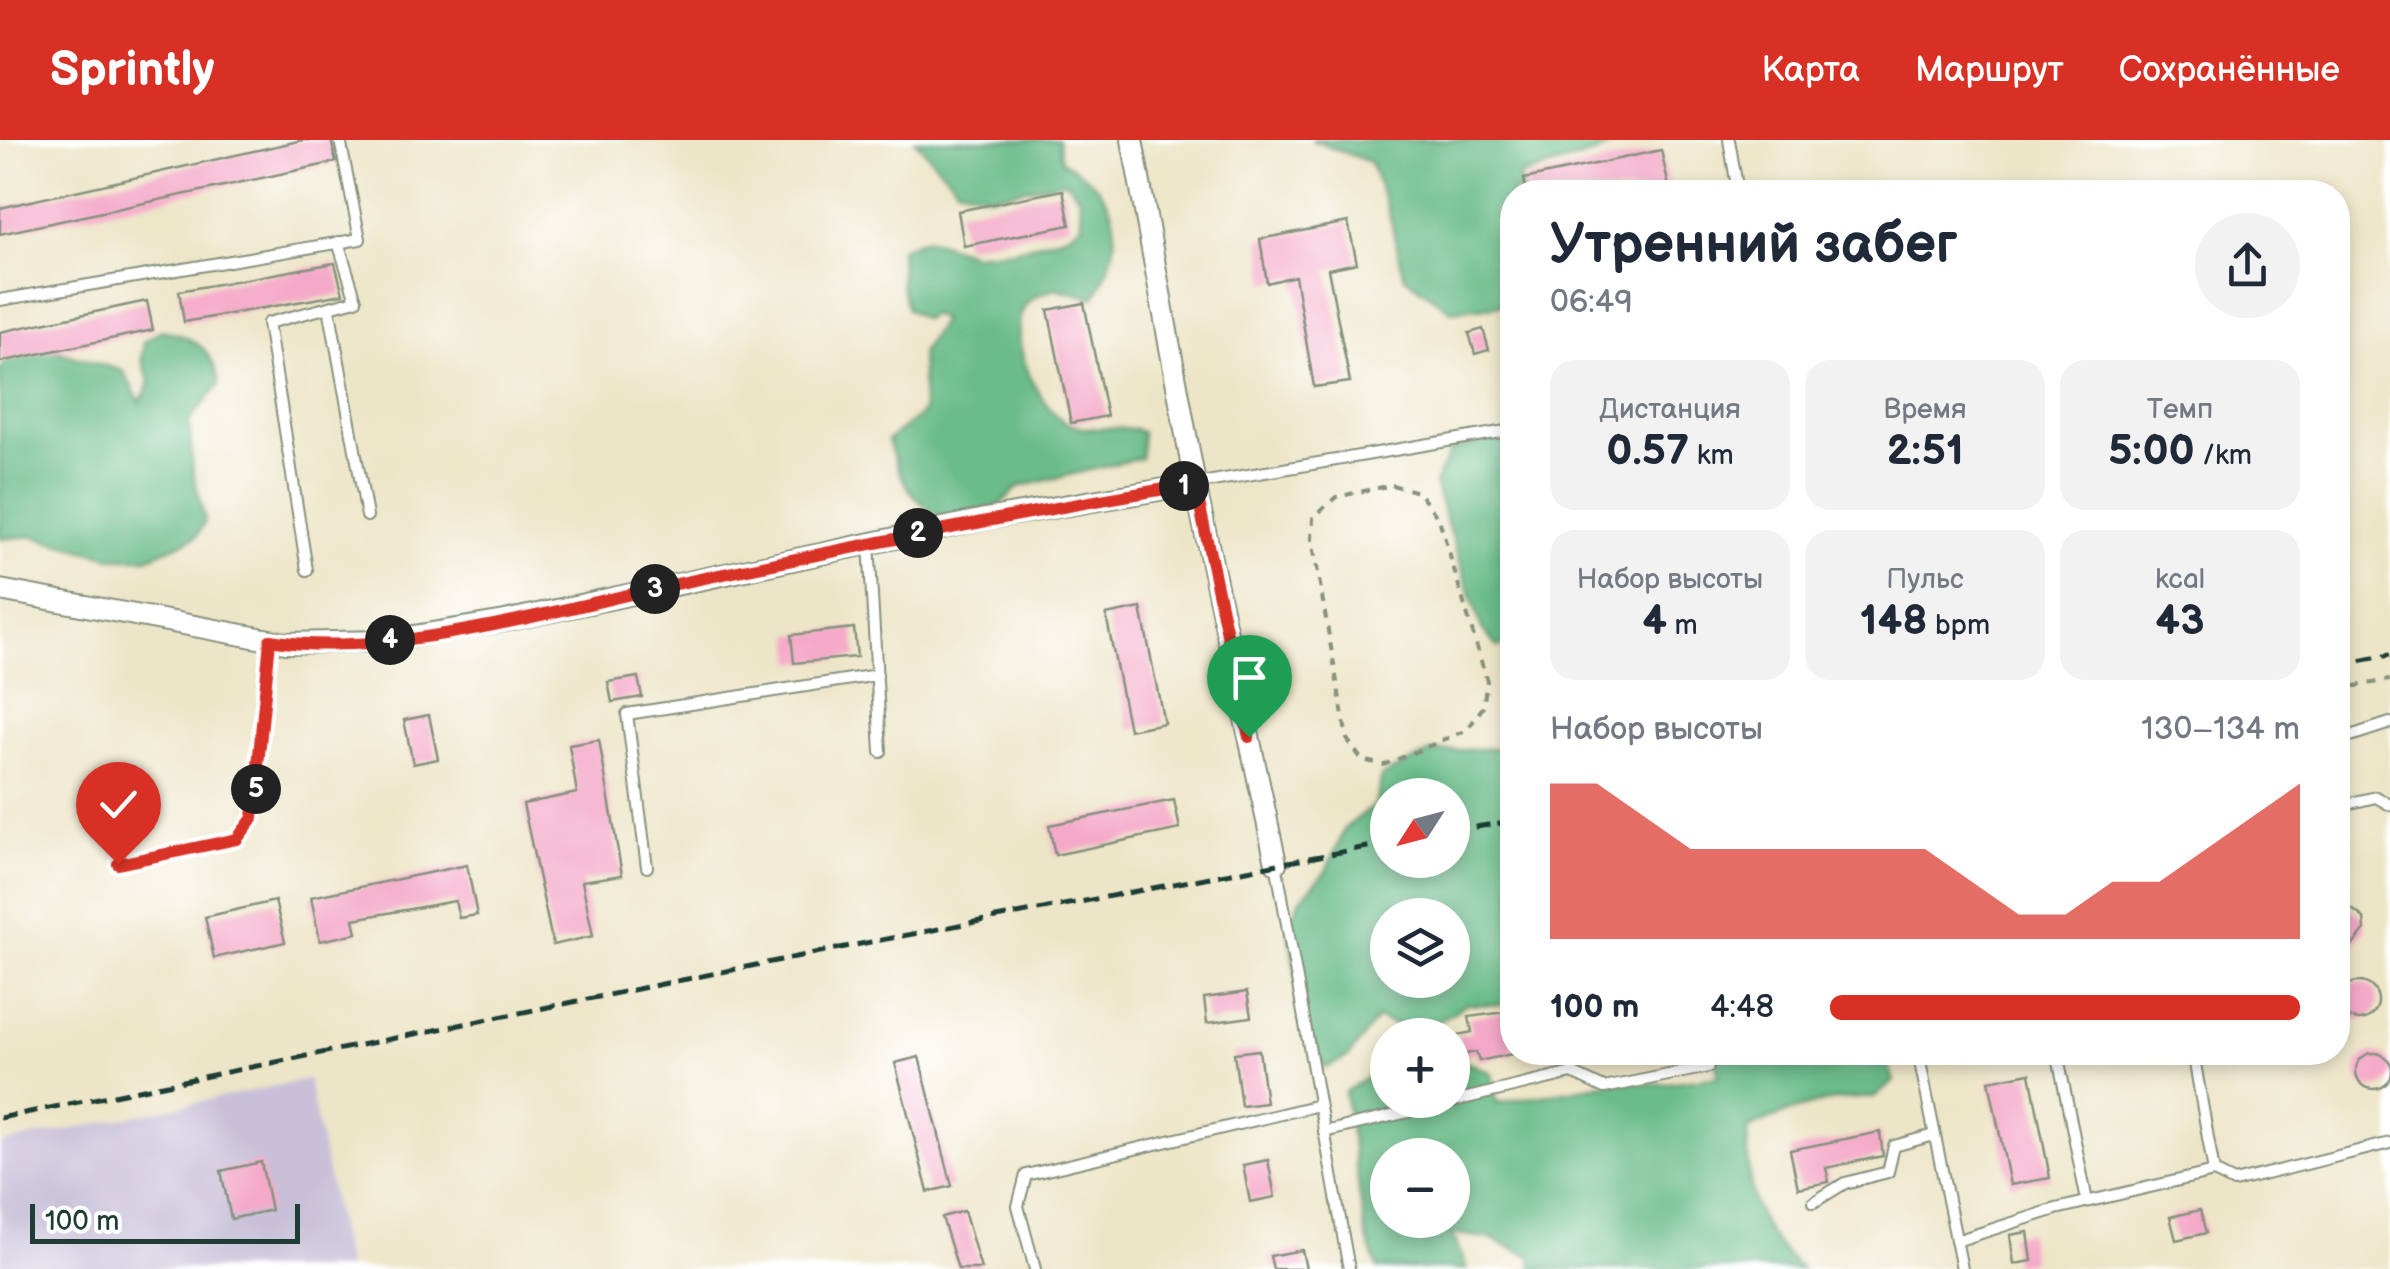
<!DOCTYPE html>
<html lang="ru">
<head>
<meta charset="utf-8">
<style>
  :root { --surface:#fff; --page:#f2f2f3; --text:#1f2937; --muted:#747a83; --accent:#d93025 }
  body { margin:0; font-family:"Balsamiq Sans",sans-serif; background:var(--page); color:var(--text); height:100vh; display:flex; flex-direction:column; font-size:38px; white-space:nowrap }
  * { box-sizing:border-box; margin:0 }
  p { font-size:32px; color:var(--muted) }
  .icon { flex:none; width:55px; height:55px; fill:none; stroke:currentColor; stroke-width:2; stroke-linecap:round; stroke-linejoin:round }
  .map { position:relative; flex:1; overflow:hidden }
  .sheet { position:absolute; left:1500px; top:40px; width:850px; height:885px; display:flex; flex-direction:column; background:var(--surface); border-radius:40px; box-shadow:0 5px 15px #0003 }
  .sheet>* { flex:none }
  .needle { width:65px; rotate:234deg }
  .buttons { position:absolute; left:1370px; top:638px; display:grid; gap:20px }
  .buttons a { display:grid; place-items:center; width:100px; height:100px; border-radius:50%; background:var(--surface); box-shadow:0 5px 15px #0003; font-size:50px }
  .scale { position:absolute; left:30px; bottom:25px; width:270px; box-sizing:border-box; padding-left:10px; border:5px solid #1f3d34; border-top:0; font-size:28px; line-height:35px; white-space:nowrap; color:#1f3d34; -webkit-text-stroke:8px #fff; paint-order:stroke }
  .pin { position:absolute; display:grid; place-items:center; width:85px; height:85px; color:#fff; margin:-102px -42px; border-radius:50% 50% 50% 0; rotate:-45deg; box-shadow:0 0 10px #0007 }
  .pin .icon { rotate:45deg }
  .km { position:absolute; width:50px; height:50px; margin:-25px; border-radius:50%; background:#222; color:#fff; font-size:28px; line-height:50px; text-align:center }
  .round { display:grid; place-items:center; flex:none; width:105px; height:105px; border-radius:52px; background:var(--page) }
  .summary { display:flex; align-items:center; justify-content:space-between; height:170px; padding:0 50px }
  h1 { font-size:55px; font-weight:700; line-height:75px }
  .stats { display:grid; grid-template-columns:repeat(3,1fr); gap:15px; height:170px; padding:10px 50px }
  .stats div { display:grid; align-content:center; border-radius:25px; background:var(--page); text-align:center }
  .stats b { font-size:42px; font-weight:700 }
  .stats small { font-size:28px; font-weight:400 }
  .stats p { font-size:28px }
  .chart { height:280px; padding:20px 50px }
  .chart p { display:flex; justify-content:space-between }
  .chart svg { width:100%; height:180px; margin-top:10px; fill:var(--accent); opacity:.7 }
  ul { padding:0 50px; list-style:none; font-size:32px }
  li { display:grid; grid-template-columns:160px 120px 1fr; align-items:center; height:75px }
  li i { height:25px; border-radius:12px; background:var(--accent) }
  header { display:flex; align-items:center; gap:60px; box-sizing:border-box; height:140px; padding:0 50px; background:var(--accent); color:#fff }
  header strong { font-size:48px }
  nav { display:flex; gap:55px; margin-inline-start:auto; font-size:35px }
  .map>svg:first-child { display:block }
</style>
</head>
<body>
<header>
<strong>Sprintly</strong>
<nav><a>Карта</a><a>Маршрут</a><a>Сохранённые</a></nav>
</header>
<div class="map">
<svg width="2390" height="1129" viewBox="0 0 2390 1129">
  <rect width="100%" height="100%" fill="#fff"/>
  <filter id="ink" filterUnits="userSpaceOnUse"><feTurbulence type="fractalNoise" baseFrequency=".01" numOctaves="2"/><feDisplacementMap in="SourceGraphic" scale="20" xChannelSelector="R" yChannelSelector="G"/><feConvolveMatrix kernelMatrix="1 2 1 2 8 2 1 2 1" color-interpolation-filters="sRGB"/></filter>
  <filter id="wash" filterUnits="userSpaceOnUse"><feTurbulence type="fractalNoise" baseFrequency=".0048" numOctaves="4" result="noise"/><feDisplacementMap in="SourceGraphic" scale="40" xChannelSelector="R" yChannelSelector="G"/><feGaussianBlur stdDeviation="2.25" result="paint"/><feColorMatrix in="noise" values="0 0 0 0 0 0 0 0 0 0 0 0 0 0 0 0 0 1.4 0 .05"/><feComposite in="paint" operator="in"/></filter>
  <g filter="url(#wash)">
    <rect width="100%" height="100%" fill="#ede5c7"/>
    <!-- industrial -->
    <polygon fill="#c8c0d8" points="308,939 347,1129 0,1129 0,1004"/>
    <!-- forest -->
    <g fill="#6bbc89" stroke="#457c5e" stroke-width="2.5" fill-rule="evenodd">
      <path d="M 915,0 L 1058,0 L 1061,21 C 1124,52 1127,100 1094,158 L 1055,148 C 1047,152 1033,156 1027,163 C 1003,192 1037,266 1065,282 C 1091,296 1116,282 1142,292 L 1141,318 L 1018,347 L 985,379 L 953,385 C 911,360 903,347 888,300 L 923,273 L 921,213 L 942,180 L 931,174 L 924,179 L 907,169 L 901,145 L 900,108 L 926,98 L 973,114 L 1014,110 L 1067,95 L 1082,85 L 1079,57 L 1066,41 L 990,56 L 957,47 Z"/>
      <polygon points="1311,0 1622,0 1594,14 1519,36 1522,52 1512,52 1512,142 1502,165 1451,171 1404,136 1389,73 1370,22"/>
      <path d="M 161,190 C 195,197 214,210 219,245 L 189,281 L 193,332 L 205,381 L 196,397 L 147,418 L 115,418 L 32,396 L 0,399 L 0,230 L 9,214 L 39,206 L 123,231 L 140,262 L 150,243 L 142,219 L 144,202 Z"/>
      <polygon points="1512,294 1512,504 1497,507 1482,489 1434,344 1451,310"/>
      <path d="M 1512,607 L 1512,865 L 1466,864 L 1419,894 L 1377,878 L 1349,916 L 1325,928 L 1307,894 L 1288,790 L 1299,761 L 1326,731 L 1345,688 L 1375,665 L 1382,636 L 1431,612 ZM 1388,655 L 1452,655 L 1452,720 L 1388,720 ZM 1388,775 L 1452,775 L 1452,840 L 1388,840 Z"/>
      <path d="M 1713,913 L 1884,913 L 1894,941 L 1874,958 C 1827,956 1790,970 1748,989 C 1747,1051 1752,1086 1801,1129 L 1533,1129 L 1531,1116 L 1492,1099 L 1452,1093 L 1467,1129 L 1378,1129 L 1365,1092 L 1345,952 L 1387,923 L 1388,960 L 1452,960 L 1454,916 L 1492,933 L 1497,963 L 1615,942 L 1661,944 L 1719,936 ZM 1388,1015 L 1452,1015 L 1452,1080 L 1388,1080 Z"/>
    </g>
    <g id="blocks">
      <!-- building -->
      <g fill="#f4a9c8">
        <polygon points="303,0 331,0 336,22 0,94 0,68"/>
        <polygon points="1661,10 1670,52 1527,52 1524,39"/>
        <polygon points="1063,50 1070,85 964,106 958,71"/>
        <polygon points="1348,82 1357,123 1328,129 1350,242 1314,247 1295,136 1267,143 1260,99"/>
        <polygon points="335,123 343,154 184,182 179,151"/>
        <polygon points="147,161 153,190 0,222 0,192"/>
        <polygon points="1084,163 1107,276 1071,283 1048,170"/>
        <polygon points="1483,189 1489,210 1475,214 1469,193"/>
        <polygon points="1141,468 1164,583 1129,590 1106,475"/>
        <polygon points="854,488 857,517 794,523 791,495"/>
        <polygon points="638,537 642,557 612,562 608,542"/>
        <polygon points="429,575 438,619 413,624 404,580"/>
        <polygon points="599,600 622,735 582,741 593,796 553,805 523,664 577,653 569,605"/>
        <polygon points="1174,660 1180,689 1055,715 1049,685"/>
        <polygon points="467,725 477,775 459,778 455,761 354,779 357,793 320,801 311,757"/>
        <polygon points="275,761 285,802 214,818 205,777"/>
        <polygon points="2348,766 2364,778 2365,790 2353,805 2338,805 2338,767"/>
        <circle cx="2359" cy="861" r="19"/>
        <polygon points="1247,852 1251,877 1207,883 1204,858"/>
        <polygon points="1512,871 1512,914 1479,921 1476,912 1461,915 1458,895 1472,892 1469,877"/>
        <polygon points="1259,910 1266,963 1241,966 1234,913"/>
        <circle cx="2374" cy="931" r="18"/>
        <polygon points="919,917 952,1046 928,1052 895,923"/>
        <polygon points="2030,933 2050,1038 2010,1045 1989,941"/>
        <polygon points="1880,992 1883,1016 1826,1028 1829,1042 1798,1048 1790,1010"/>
        <polygon points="1268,1020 1275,1057 1250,1062 1243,1025"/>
        <polygon points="261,1022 271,1070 231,1079 221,1031"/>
        <polygon points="2200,1070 2206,1093 2176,1100 2170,1077"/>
        <polygon points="964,1071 981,1129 958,1129 942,1077"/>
        <polygon points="2028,1092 2032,1121 2014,1124 2010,1095"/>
        <polygon points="1302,1110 1306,1129 1273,1129 1270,1116"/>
      </g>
    </g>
  </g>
  <g filter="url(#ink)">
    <use href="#blocks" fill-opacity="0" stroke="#86917e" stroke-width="2.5"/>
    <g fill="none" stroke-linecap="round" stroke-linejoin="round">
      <!-- lane casing -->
      <g stroke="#86917e" stroke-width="14">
        <g id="lane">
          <polyline points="1729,0 1738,52"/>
          <polyline points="0,160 360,99 340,0"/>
          <polyline points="329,167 367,376"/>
          <polyline points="1195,344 1512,290"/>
          <polyline points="869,403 881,612"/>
          <polyline points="307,430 268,183 356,160 338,102"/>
          <polyline points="2338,600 2390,583"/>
          <polyline points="2338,666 2376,657 2390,665"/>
          <polyline points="1276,723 1349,1129"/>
          <polyline points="118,724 237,699 253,677 270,501"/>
          <polyline points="647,727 627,574 877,535"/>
          <polyline points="1918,912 1962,1129"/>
          <polyline points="2057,912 2087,1061"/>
          <polyline points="1324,992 1572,933 1604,948 1708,927"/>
          <polyline points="2214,1032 2234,1042 2390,1003"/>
          <polyline points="1814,1062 1845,1043 1888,1032 1894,1006 1934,995"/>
          <polyline points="1956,1101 2056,1069 2214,1032 2193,912"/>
          <polyline points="1035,1129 1018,1066 1026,1035 1319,965"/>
        </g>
      </g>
      <!-- street casing -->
      <g stroke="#86917e" stroke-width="24">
        <g id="street">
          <polyline points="1132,0 1195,344 1276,723"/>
          <polyline points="0,450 286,503 383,501 505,481 985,379 1195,344"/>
        </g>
      </g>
      <!-- path -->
      <g stroke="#86917e" stroke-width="4" stroke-dasharray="8 8" stroke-linecap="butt">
        <polygon points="1392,345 1418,352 1439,379 1487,541 1483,567 1467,590 1384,625 1362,620 1347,599 1312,399 1313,378 1336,357"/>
        <polyline points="2338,549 2390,540"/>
      </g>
      <!-- lane -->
      <use href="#lane" stroke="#fff" stroke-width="10"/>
      <!-- street -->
      <use href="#street" stroke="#fff" stroke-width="20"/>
      <!-- rail -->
      <g stroke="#1f3d34" stroke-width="5" stroke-dasharray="15 8" stroke-linecap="butt">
        <polyline points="2338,525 2390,515"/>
        <polyline points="1452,691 1512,681"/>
        <polyline points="0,978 855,805 1388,703"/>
      </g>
    </g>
  </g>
  <g fill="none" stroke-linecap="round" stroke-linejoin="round" filter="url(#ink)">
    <!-- route casing -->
    <g stroke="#fff" stroke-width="20">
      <path id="route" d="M 118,724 L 237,699 L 253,678 L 270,500 C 386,520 551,471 667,446 C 843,409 1018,373 1195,344 L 1249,597"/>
    </g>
    <!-- route -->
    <use href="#route" stroke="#d93025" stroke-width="12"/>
  </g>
</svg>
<div class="buttons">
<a><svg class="needle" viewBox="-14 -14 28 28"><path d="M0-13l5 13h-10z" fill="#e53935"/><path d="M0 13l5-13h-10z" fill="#747a83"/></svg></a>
<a><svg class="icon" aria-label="layers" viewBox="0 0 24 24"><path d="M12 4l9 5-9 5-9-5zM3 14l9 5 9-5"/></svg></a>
<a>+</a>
<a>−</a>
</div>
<div class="scale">100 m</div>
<div class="pin" style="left:1249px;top:597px;background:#1e9e55"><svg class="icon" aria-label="arrive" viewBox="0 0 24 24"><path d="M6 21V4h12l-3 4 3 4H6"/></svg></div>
<div class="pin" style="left:118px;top:724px;background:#d93025"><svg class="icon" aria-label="check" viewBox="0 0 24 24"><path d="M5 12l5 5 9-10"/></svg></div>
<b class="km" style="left:1184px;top:346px">1</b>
<b class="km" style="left:918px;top:393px">2</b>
<b class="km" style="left:655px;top:449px">3</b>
<b class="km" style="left:390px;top:500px">4</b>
<b class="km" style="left:256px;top:649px">5</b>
<section class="sheet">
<div class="summary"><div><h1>Утренний забег</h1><p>06:49</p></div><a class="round"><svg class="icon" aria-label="share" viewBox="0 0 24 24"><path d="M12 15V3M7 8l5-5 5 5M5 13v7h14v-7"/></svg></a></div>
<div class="stats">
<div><p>Дистанция</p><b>0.57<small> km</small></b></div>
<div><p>Время</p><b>2:51</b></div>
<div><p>Темп</p><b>5:00<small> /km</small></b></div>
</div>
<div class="stats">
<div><p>Набор высоты</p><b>4<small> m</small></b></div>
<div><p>Пульс</p><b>148<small> bpm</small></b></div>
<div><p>kcal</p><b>43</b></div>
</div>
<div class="chart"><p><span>Набор высоты</span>130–134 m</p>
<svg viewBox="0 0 160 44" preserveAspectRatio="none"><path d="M0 44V6L10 6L20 14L30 22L40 22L50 22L60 22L70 22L80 22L90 30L100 38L110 38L120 30L130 30L140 22L150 14L160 6V44z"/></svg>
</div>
<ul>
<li><b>100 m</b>4:48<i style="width:100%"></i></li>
</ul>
</section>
</div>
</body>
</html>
